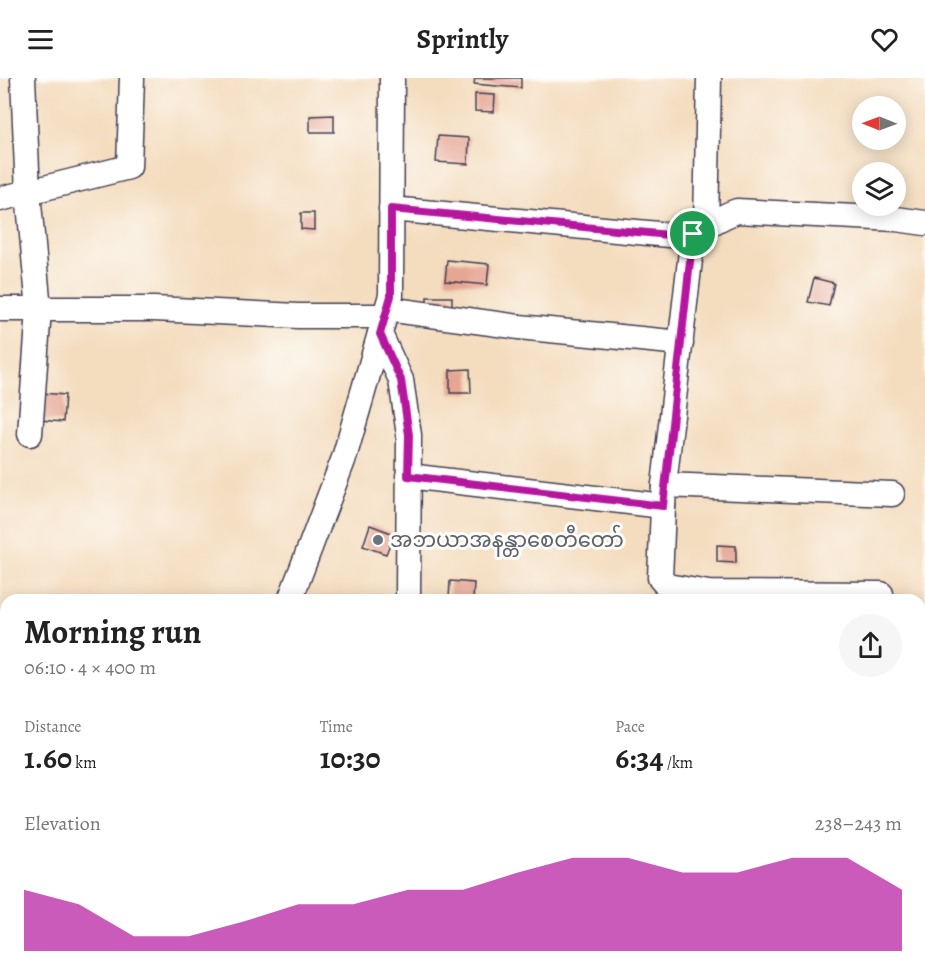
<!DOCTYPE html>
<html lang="en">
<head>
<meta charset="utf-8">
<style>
  :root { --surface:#fff; --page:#f6f6f6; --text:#222; --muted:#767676; --accent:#b5179e }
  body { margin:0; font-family:Alegreya,"Noto Sans Myanmar",serif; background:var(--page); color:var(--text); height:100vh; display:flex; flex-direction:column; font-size:22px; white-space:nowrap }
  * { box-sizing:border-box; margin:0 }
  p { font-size:20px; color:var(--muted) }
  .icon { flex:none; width:33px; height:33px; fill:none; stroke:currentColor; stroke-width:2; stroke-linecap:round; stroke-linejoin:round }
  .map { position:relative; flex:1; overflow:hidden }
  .sheet { position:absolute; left:0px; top:516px; width:926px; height:386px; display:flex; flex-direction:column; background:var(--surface); border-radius:18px 18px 0 0; box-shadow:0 3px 15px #0003 }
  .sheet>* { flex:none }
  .needle { width:39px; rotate:271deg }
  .tools { position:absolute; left:852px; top:18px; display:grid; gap:12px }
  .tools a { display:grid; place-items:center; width:54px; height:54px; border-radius:50%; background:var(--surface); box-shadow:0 3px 15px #0003; font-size:30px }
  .pin { position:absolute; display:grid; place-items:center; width:51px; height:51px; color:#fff; margin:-26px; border:3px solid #fff; border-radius:50%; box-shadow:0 2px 6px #0007 }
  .round { display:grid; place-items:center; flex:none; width:63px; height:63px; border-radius:32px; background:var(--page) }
  .head { display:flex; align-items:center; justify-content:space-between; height:102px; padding:0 24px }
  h1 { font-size:33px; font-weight:600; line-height:45px }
  .figures { display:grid; grid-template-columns:repeat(3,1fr); gap:9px; height:102px; padding:6px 24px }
  .figures div { display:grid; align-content:center }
  .figures b { font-size:30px; font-weight:600 }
  .figures small { font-size:16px; font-weight:400 }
  .figures p { font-size:16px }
  .chart { height:168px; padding:12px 24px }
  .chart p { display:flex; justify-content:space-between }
  .chart svg { width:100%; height:108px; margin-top:6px; fill:var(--accent); opacity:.7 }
  header { display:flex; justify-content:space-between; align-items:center; height:78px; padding:0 24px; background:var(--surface); font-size:27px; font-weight:600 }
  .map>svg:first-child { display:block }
</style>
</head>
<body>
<header><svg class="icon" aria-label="menu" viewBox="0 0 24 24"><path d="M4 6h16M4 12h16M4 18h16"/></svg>Sprintly<svg class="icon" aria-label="heart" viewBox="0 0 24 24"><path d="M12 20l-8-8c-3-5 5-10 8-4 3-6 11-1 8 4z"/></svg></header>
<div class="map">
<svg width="925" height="901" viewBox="0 0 925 901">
  <rect width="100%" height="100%" fill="#fdfcf7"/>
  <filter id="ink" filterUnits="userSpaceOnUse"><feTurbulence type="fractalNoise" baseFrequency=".0167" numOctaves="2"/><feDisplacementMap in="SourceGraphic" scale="12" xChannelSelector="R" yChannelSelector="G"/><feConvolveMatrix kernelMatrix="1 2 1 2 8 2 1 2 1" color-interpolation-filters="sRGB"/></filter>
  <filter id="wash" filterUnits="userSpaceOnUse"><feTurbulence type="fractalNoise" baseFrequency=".008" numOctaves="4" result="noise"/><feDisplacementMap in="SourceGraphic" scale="24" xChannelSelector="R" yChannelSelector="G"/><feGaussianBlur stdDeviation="1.35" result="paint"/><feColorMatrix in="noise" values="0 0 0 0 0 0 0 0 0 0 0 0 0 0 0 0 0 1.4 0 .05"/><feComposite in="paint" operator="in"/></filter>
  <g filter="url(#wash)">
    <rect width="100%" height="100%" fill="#f4dcbe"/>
    <g id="blocks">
      <!-- building -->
      <g fill="#e6a694">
        <polygon points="475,0 521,0 521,10 474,6"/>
        <polygon points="475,16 495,17 494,34 475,33"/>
        <polygon points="334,37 334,54 310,54 310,38"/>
        <polygon points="438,58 469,60 468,86 436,84"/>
        <polygon points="301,135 314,135 314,152 301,151"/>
        <polygon points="447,182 489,186 487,207 445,203"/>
        <polygon points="814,200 834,205 829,228 808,224"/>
        <rect x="427" y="219" width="25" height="15"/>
        <polygon points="470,291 471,315 450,315 450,292"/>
        <polygon points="42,315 65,317 63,344 40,342"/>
        <polygon points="370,447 394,456 386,476 363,468"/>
        <polygon points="717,467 736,468 736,485 717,484"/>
        <polygon points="450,503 474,505 473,522 449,521"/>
        <polygon points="110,896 116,896 125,901 107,901"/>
        <polygon points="207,896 270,896 269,901 219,901 207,899"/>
        <polygon points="803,896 826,896 826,901 802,901"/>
      </g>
    </g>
  </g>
  <g filter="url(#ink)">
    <use href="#blocks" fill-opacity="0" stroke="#423e4f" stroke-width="1.5"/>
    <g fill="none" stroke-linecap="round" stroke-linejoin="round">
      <!-- minor casing -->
      <g stroke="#423e4f" stroke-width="27">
        <g id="minor">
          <polyline points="23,0 28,115 39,231 30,356"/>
          <polyline points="0,121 129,89 132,0"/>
          <path d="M 391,131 L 680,158 C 700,155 716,140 737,133 L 896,141 L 925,145"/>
          <polyline points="706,147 709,0"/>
          <polyline points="693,156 664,407 660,500 667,508 709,515 881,516"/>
          <polyline points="0,231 154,231 298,238 386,238"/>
          <polyline points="387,231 519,249 681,265"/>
          <polyline points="380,256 401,302 409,357 408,522"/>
          <polyline points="408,398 663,428"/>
          <polyline points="664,407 892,416"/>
          <polyline points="290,522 344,380 391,217 392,0"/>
          <polyline points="24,901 29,896"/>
          <polyline points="182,901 184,896"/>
          <polyline points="362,901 362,896"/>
        </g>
      </g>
      <!-- path -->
      <polyline stroke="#423e4f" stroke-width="3" stroke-dasharray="4.5 4.5" stroke-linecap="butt" points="0,760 6,780"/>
      <!-- minor -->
      <use href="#minor" stroke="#fff" stroke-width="24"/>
    </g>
  </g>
  <g fill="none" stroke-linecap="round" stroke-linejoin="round" filter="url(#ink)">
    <!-- route casing -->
    <g stroke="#fff" stroke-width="12">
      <polygon id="route" points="391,131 680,158 693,156 663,428 408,398 409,357 401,302 380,256 391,218"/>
    </g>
    <!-- route -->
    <use href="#route" stroke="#b5179e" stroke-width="8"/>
  </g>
  <!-- markers -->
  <circle fill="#6b7280" stroke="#fdfcf7" stroke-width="2" cx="378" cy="462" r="6"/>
  <g text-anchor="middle" stroke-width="6" stroke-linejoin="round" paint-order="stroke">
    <!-- worship labels -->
    <g font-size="21" fill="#5b616d" stroke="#fdfcf7" text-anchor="start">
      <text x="390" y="469">အဘယာအနန္တာစေတီတော်</text>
    </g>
  </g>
</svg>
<div class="tools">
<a><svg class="needle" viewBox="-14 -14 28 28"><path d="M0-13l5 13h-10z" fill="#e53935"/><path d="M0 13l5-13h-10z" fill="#767676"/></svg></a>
<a><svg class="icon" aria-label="layers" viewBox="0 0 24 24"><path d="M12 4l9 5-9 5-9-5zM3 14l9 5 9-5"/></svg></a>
</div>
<div class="pin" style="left:693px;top:156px;background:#1e9e55"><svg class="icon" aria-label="arrive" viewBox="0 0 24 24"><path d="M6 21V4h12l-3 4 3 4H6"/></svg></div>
<section class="sheet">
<div class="head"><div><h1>Morning run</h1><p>06:10 · 4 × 400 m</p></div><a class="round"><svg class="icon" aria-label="share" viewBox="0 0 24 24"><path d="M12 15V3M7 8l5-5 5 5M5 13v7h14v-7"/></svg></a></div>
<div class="figures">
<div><p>Distance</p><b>1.60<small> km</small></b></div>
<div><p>Time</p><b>10:30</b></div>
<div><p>Pace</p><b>6:34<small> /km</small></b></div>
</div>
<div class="chart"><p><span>Elevation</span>238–243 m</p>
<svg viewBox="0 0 160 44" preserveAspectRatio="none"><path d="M0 44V19L10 25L20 38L30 38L40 32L50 25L60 25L70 19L80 19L90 12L100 6L110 6L120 12L130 12L140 6L150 6L160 19V44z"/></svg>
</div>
</section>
</div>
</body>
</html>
